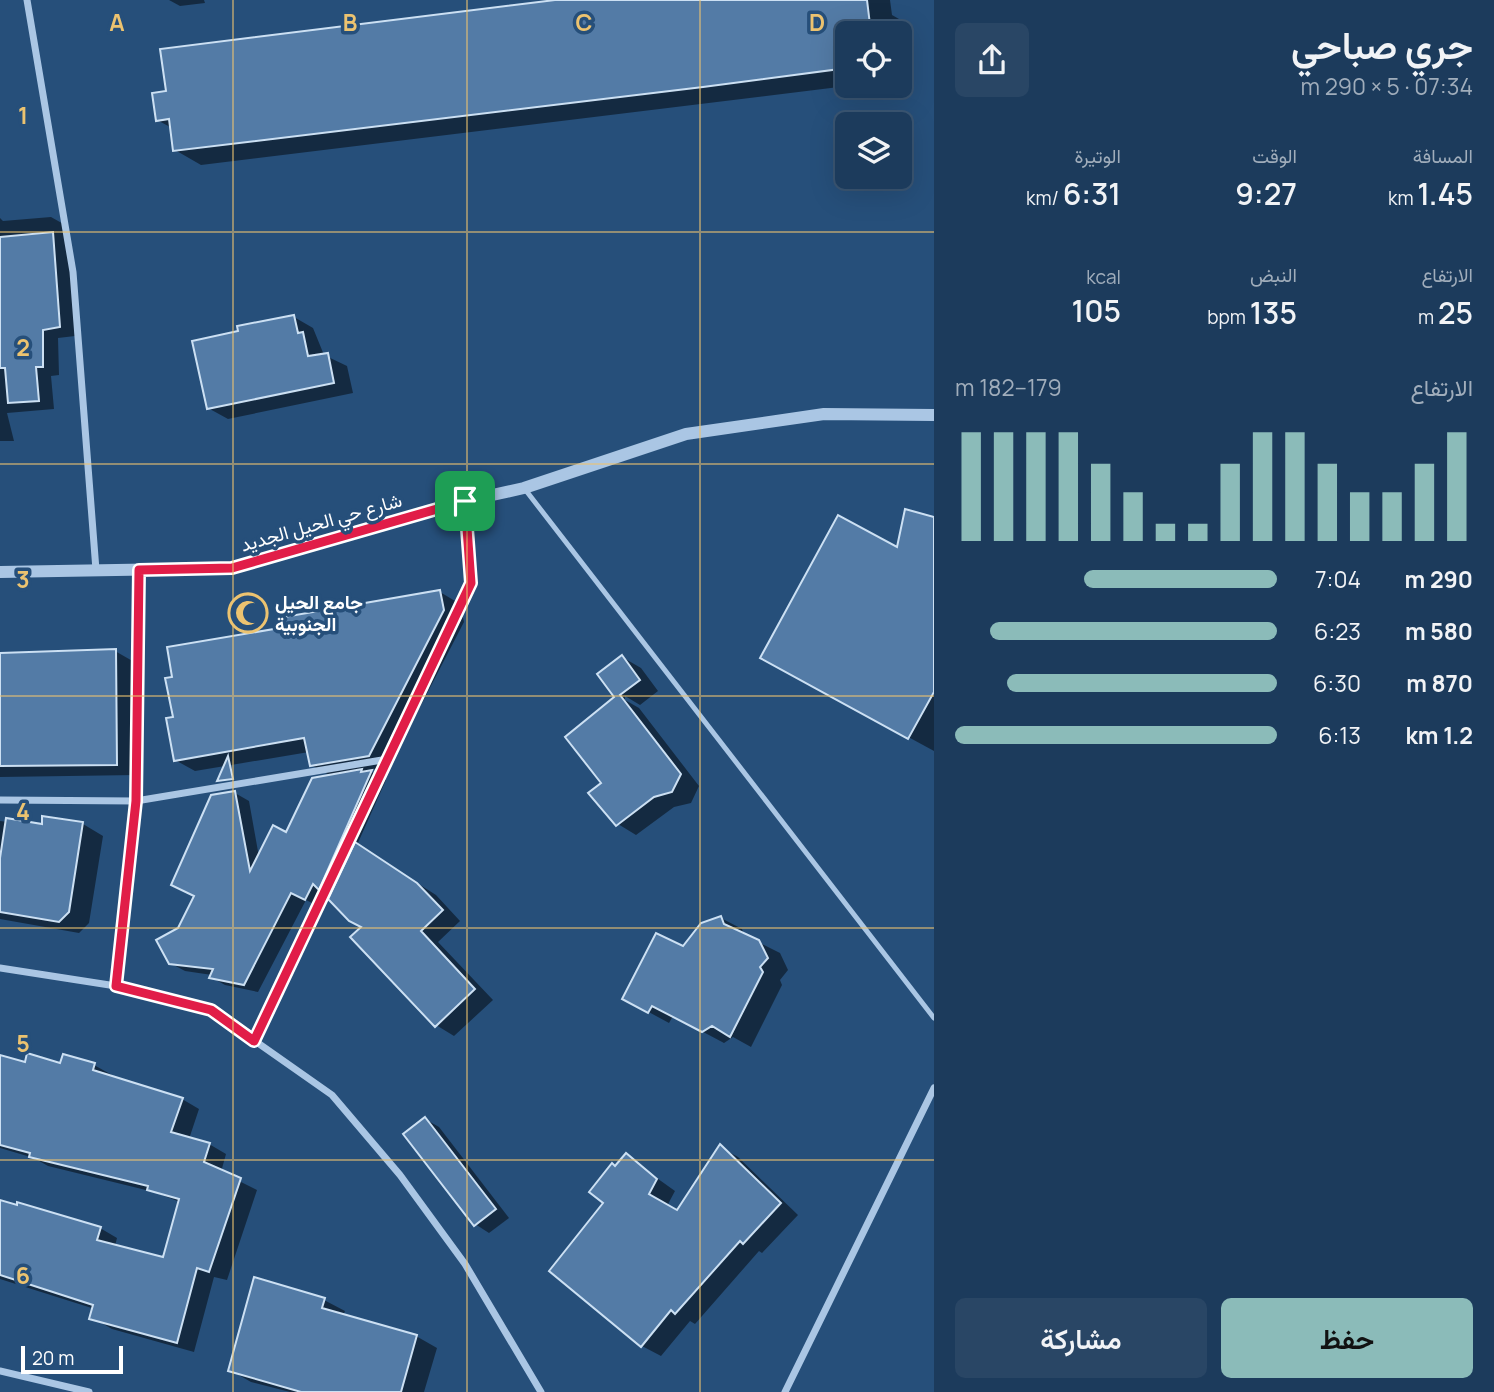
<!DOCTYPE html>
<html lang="ar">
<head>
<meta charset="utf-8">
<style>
  :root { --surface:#1c3b5c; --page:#294665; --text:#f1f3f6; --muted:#a0adbb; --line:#3a5572; --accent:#8bbbb9 }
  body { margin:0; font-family:Manrope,Vazirmatn,sans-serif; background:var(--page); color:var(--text); direction:rtl; height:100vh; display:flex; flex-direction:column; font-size:26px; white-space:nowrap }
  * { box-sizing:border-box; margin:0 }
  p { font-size:23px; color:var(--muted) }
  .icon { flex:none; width:38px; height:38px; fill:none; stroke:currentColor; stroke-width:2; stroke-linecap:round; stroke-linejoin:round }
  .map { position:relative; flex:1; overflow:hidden; direction:ltr }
  .drawer { display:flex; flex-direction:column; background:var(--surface); width:560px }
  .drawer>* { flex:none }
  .tools { position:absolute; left:835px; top:21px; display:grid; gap:14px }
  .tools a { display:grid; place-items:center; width:77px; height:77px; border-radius:10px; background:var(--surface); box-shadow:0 7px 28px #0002,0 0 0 2px var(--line); font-size:35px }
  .scale { position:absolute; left:21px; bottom:18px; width:102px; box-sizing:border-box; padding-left:7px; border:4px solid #fff; border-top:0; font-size:19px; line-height:24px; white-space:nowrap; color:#fff; -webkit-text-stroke:5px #264f7a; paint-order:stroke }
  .pin { position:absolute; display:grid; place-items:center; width:60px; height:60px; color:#fff; margin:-30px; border-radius:14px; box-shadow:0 4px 10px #0006 }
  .round { display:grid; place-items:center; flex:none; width:74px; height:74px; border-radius:10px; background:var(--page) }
  .overview { display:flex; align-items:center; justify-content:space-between; height:119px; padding:0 21px }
  h1 { font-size:38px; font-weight:600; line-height:52px }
  .stats { display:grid; grid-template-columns:repeat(3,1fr); gap:10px; height:119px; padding:7px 21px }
  .stats div { display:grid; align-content:center }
  .stats b { font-size:30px; font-weight:600 }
  .stats small { font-size:19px; font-weight:400 }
  .stats p { font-size:19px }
  .chart { height:196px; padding:14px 21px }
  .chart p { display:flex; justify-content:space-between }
  .chart svg { width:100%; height:126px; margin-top:7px; stroke:var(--accent); stroke-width:6 }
  .cta { display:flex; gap:14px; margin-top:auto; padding:14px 21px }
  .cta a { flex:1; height:80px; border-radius:10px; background:var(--accent); color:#111; font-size:28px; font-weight:600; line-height:80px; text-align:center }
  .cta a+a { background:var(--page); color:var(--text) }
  ul { padding:0 21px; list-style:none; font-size:23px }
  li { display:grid; grid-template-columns:112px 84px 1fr; align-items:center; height:52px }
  li i { height:18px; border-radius:9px; background:var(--accent) }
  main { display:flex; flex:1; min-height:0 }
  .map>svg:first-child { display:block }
</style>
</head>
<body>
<main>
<section class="drawer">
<div class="overview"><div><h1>جري صباحي</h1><p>07:34 · 5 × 290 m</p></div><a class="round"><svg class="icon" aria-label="share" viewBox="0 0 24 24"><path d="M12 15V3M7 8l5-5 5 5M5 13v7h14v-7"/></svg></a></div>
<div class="stats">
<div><p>المسافة</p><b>1.45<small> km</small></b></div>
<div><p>الوقت</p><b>9:27</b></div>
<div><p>الوتيرة</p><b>6:31<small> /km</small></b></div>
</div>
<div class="stats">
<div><p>الارتفاع</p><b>25<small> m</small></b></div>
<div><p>النبض</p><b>135<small> bpm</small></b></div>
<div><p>kcal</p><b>105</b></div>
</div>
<div class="chart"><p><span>الارتفاع</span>179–182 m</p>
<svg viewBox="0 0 160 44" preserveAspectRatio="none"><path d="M5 44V6M15 44V6M25 44V6M35 44V6M45 44V17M55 44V27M65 44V38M75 44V38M85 44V17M95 44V6M105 44V6M115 44V17M125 44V27M135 44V27M145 44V17M155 44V6"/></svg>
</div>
<ul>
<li><b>290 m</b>7:04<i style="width:60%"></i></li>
<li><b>580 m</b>6:23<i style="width:89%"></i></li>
<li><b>870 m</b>6:30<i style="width:84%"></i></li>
<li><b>1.2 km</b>6:13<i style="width:100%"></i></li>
</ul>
<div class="cta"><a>حفظ</a><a>مشاركة</a></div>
</section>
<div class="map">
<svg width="934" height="1392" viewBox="0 0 934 1392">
  <rect width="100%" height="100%" fill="#264f7a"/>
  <!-- shadow -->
  <g fill="#0007">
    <polygon points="169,0 204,0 205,3 180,6"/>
    <polygon points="566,0 890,0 892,15 906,23 909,46 900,48 900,33 847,33 847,86 201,165 175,150 172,128 157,120"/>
    <polygon points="51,217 67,226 75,336 58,338 59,375 51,376 54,409 7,413 14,441 0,441 0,218 3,221"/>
    <polygon points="294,317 313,328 324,355 347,366 353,393 228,419 208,408 240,332"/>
    <polygon points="934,519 934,751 787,671 898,550"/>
    <polygon points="440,592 460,604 464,622 389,767 368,770 386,780 357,845 436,895 460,921 438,942 493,1000 454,1036 436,1025 363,928 327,892 320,907 306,900 258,992 225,985 211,977 212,975 185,971 170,963 179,929 196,896 235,793 249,801 259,857 287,834 333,777 311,765 309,752 195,771 175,760 175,719 288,628"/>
    <polygon points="115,651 136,663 137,775 0,777 0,654"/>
    <polygon points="622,657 641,668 658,691 640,705 625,696 625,700 639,708 699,786 691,803 674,807 636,835 618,824 604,783"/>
    <polygon points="44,818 83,824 103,836 89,923 79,933 0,919 0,821 43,826"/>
    <polygon points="721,918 742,929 744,935 780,953 788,970 780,980 782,985 751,1047 733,1037 724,1043 673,1016 669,1023 645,1010 684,948"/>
    <polygon points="0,1057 26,1064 94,1065 112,1075 111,1077 182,1099 199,1109 189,1139 209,1144 226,1154 221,1172 257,1190 227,1280 214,1277 194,1352 112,1329 95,1319 98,1310 0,1279 0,1202 100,1228 117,1238 115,1246 164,1260 180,1202 154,1192 48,1166 34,1158 0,1148"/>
    <polygon points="425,1119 439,1127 509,1218 489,1233 475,1224"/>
    <polygon points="720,1147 738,1157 798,1215 762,1253 759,1251 695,1324 690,1321 661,1356 642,1346 551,1270 606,1203 616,1168 626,1156 675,1191 667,1206 677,1212"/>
    <polygon points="324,1300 345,1311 343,1316 416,1336 437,1348 424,1392 290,1392 251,1382 230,1370"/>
  </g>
  <!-- building -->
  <g fill="#537ba6" stroke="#cce0f3" stroke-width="2">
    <polygon points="555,0 867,0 871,33 847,33 847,68 703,87 173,151 169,119 156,121 152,93 166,91 160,49"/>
    <polygon points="53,232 60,327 43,330 43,367 36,367 39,401 8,403 5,368 0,368 0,237"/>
    <polygon points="294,315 298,333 303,332 308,356 328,353 334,383 207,409 192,341 238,331 237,326"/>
    <polygon points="905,509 934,517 934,692 908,739 760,658 838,515 897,547"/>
    <polygon points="440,590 444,610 369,756 310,766 304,738 174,761 166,718 173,717 165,678 172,677 167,647 286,627 284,617"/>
    <polygon points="116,649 117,765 0,766 0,653"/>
    <polygon points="622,655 640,680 620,695 681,774 672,792 654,797 616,826 588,793 601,783 565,737 614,697 597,674"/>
    <polygon points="228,756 233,779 217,781"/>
    <polygon points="362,769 361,772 372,770 319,890 313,884 305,900 291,893 244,985 209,978 213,969 169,964 156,940 178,928 194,896 171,885 211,795 235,791 250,871 273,825 286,832 312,778"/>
    <polygon points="42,816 83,822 69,912 59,922 0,912 0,858 6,818 42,824"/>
    <polygon points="355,842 417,883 443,910 421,931 475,989 435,1027 350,937 361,927 349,921 328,899"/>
    <polygon points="721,916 724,924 759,940 768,958 760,967 763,972 730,1037 712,1026 702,1032 652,1006 648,1013 622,999 656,933 683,946 701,923"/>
    <polygon points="27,1053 60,1063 63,1054 95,1063 93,1070 183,1098 171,1132 210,1143 204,1162 241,1178 209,1272 197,1268 177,1343 89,1319 93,1305 0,1275 0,1200 17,1205 17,1202 101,1227 97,1240 163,1257 179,1199 147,1190 148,1186 29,1157 30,1153 0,1145 0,1055 25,1062"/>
    <polygon points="425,1117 496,1209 474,1226 403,1134"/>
    <polygon points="720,1144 781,1203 743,1244 740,1241 675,1314 671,1310 641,1347 549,1271 603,1203 589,1192 612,1163 615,1166 626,1153 657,1179 649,1194 677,1210"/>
    <polygon points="254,1277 325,1298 322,1308 417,1335 401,1392 301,1392 228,1371"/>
  </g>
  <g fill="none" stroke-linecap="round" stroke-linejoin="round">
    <!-- service -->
    <polyline stroke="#aac6e4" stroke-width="5" points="524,488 934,1018"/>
    <!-- minor -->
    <g stroke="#aac6e4" stroke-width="7">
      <polyline points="27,0 73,272 96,570"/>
      <polyline points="0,800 136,801 388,759"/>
      <polyline points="0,968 116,986 211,1010 332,1095 400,1175 465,1264 541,1392"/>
      <polyline points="116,986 136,801 139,570"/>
      <polyline points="254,1041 471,583 465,501"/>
      <polyline points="0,1371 89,1392"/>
      <polyline points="785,1392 934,1088"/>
    </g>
    <!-- tertiary -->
    <polyline stroke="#aac6e4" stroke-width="12" points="0,572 232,568 465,501 524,488 686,434 824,414 934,415"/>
  </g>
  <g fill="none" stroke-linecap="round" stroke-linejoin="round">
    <!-- route casing -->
    <g stroke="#fff" stroke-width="14">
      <polygon id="route" points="465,501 471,583 254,1041 211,1010 116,986 136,801 139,570 232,568"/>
    </g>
    <!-- route -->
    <use href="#route" stroke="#e11d48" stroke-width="9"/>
  </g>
  <!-- grid -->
  <path fill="none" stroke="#ecc370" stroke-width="2" stroke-opacity="0.55" d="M 233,0 L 233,1392M 467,0 L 467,1392M 700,0 L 700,1392M 0,232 L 934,232M 0,464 L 934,464M 0,696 L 934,696M 0,928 L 934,928M 0,1160 L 934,1160"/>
  <!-- icons -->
  <defs>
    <g id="mosque-ring" transform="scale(2.0125)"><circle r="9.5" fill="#264f7a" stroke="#ecc370" stroke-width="1.5"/><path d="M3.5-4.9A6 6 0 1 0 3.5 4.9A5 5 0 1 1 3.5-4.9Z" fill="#ecc370"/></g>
  </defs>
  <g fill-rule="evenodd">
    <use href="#mosque-ring" x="248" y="613"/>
  </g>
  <g text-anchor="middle" stroke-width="7" stroke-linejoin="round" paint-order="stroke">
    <!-- street labels -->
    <g font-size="19" fill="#fff" stroke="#264f7a">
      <text transform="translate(321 522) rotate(-16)" y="7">شارع حي الحيل الجديد</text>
    </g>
    <!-- poi labels -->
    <g font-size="19" font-weight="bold" fill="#fff" stroke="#264f7a" text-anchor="start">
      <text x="275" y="609">جامع الحيل<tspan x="275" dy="22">الجنوبية</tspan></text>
    </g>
  </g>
  <g font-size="23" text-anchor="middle" font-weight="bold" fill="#ecc370" stroke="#264f7a" stroke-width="7" stroke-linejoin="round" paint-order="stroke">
    <text x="117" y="31">A</text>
    <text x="350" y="31">B</text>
    <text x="584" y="31">C</text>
    <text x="817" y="31">D</text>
    <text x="23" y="124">1</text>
    <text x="23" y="356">2</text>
    <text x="23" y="588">3</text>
    <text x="23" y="820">4</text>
    <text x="23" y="1052">5</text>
    <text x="23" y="1284">6</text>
  </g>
</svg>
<div class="tools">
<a><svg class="icon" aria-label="locate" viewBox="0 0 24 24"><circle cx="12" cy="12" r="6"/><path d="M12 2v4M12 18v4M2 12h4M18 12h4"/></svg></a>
<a><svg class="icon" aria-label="layers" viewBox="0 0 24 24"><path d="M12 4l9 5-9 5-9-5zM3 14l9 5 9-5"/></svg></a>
</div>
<div class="scale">20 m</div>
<div class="pin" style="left:465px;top:501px;background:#1e9e55"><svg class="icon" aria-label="arrive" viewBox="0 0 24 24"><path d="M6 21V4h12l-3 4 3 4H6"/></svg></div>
</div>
</main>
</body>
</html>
